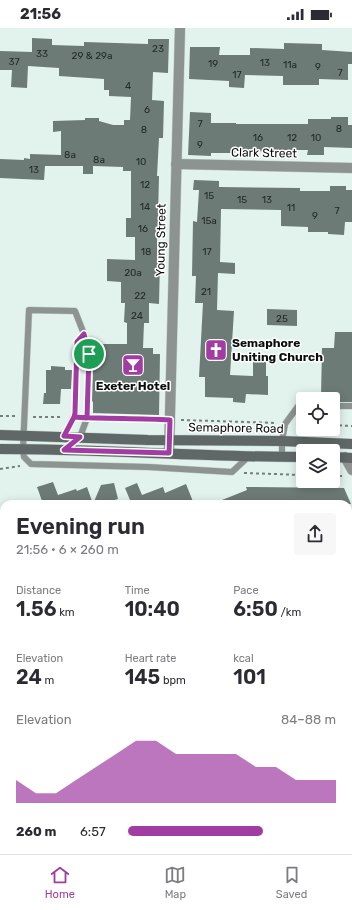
<!DOCTYPE html>
<html lang="en">
<head>
<meta charset="utf-8">
<style>
  :root { --surface:#fff; --page:#f7f7f7; --text:#2b2b33; --muted:#7c7c81; --line:#e1e1e2; --accent:#a13da2 }
  body { margin:0; font-family:Rubik,sans-serif; background:var(--page); color:var(--text); height:100vh; display:flex; flex-direction:column; font-size:15px; white-space:nowrap }
  * { box-sizing:border-box; margin:0 }
  p { font-size:13px; color:var(--muted) }
  .icon { flex:none; width:22px; height:22px; fill:none; stroke:currentColor; stroke-width:2; stroke-linecap:round; stroke-linejoin:round }
  .map { position:relative; flex:1; overflow:hidden }
  .details { position:absolute; left:0px; top:472px; width:352px; height:354px; display:flex; flex-direction:column; background:var(--surface); border-radius:12px 12px 0 0; box-shadow:0 2px 10px #0003 }
  .details>* { flex:none }
  .tools { position:absolute; left:296px; top:364px; display:grid; gap:8px }
  .tools a { display:grid; place-items:center; width:44px; height:44px; border-radius:4px; background:var(--surface); box-shadow:0 2px 10px #0003; font-size:20px }
  .pin { position:absolute; display:grid; place-items:center; width:34px; height:34px; color:#fff; margin:-17px; border:2px solid #fff; border-radius:50%; box-shadow:0 1px 4px #0007 }
  .round { display:grid; place-items:center; flex:none; width:42px; height:42px; border-radius:4px; background:var(--page) }
  .summary { display:flex; align-items:center; justify-content:space-between; height:68px; padding:0 16px }
  h1 { font-size:22px; font-weight:600; line-height:30px }
  .figures { display:grid; grid-template-columns:repeat(3,1fr); gap:6px; height:68px; padding:4px 16px }
  .figures div { display:grid; align-content:center }
  .figures b { font-size:20px; font-weight:600 }
  .figures small { font-size:11px; font-weight:400 }
  .figures p { font-size:11px }
  .chart { height:112px; padding:8px 16px }
  .chart p { display:flex; justify-content:space-between }
  .chart svg { width:100%; height:72px; margin-top:4px; fill:var(--accent); opacity:.7 }
  ul { padding:0 16px; list-style:none; font-size:13px }
  li { display:grid; grid-template-columns:64px 48px 1fr; align-items:center; height:30px }
  li i { height:10px; border-radius:5px; background:var(--accent) }
  .status { display:flex; justify-content:space-between; align-items:center; height:28px; padding:0 20px; background:var(--surface); direction:ltr }
  .status svg { height:11px; fill:currentColor }
  .dock { display:flex; justify-content:space-around; align-items:center; height:56px; border-top:1px solid var(--line); background:var(--surface); font-size:11px; color:var(--muted) }
  .dock a { display:grid; justify-items:center; gap:2px }
  .dock .selected { color:var(--accent) }
  .map>svg:first-child { display:block }
</style>
</head>
<body>
<div class="status"><b>21:56</b><svg viewBox="0 0 49 12"><path d="M0 12V9h3v3zM5 12V6h3v6zM10 12V3h3v9zM15 12V0h3v12zM26 1h20v11H26zM47 4h2v5h-2z"/></svg></div>
<div class="map">
<svg width="352" height="826" viewBox="0 0 352 826">
  <rect width="100%" height="100%" fill="#e2f2ed"/>
  <!-- building -->
  <g fill="#6d7b77">
    <polygon points="32,10 52,11 52,17 84,18 84,14 148,16 148,11 169,11 168,45 153,44 152,72 164,73 163,110 159,110 157,148 159,148 158,191 159,191 159,210 157,210 157,233 160,233 159,276 149,275 149,295 144,295 143,320 153,320 153,326 160,326 159,387 93,385 93,374 92,373 93,343 98,324 102,325 102,316 127,316 127,295 124,294 125,275 121,275 121,254 107,253 107,231 135,232 135,209 126,209 126,190 131,190 131,143 123,143 123,139 93,138 93,146 83,146 83,138 45,138 44,152 0,150 0,131 24,132 24,130 30,131 30,126 61,127 61,103 53,104 53,93 85,92 85,90 99,90 99,93 113,97 124,97 124,92 130,92 131,69 109,68 109,62 104,62 104,51 59,48 59,40 28,38 27,60 11,59 12,42 0,42 0,23 32,24"/>
    <polygon points="284,15 322,16 322,22 352,24 352,36 348,36 348,52 319,51 319,57 283,57 283,48 245,47 244,60 229,59 229,53 189,51 190,19 220,19 219,27 250,27 250,20 284,21"/>
    <polygon points="190,84 211,85 211,95 236,95 236,96 308,96 308,91 331,91 331,89 348,89 348,97 352,97 352,120 324,119 324,127 307,127 308,122 278,122 278,124 235,122 235,125 211,125 211,128 188,127"/>
    <polygon points="194,152 219,153 219,159 300,160 300,163 330,163 330,158 346,158 346,162 352,162 352,194 345,194 344,207 328,206 328,204 308,204 308,199 281,198 281,182 221,181 220,234 235,235 235,246 218,245 217,282 234,283 230,347 253,348 253,330 266,330 266,348 268,348 268,367 246,366 245,375 233,374 233,370 205,369 205,349 199,349 203,275 195,275 196,248 192,248 193,193 197,194 199,162 193,162"/>
    <polygon points="267,281 297,282 297,298 267,297"/>
    <polygon points="335,304 352,304 352,374 334,374 334,370 321,369 322,320 334,320"/>
    <polygon points="51,338 65,339 65,342 72,342 71,361 61,361 60,376 43,376 44,365 46,365 46,342 51,342"/>
    <polygon points="53,454 58,467 76,461 77,463 87,459 93,476 38,476 37,475 42,473 37,459"/>
    <polygon points="114,455 118,471 100,476 93,476 101,457"/>
    <polygon points="137,455 142,467 163,459 165,465 186,456 194,476 121,476 130,472 125,460"/>
    <polygon points="246,459 344,460 351,476 212,476 247,462"/>
  </g>
  <g fill="none" stroke-linecap="round" stroke-linejoin="round">
    <!-- service casing -->
    <g stroke="#bfcec9" stroke-width="7">
      <g id="service">
        <polyline points="84,306 75,283 29,282 23,421 24,429 31,436 148,439 232,444 248,429"/>
        <polyline points="333,378 352,378"/>
        <polyline points="64,408 75,385 77,314 84,306 89,326 87,390 80,409 64,422"/>
        <polyline points="282,429 282,413 285,396 299,377 303,377"/>
      </g>
    </g>
    <!-- minor casing -->
    <g stroke="#bfcec9" stroke-width="11">
      <g id="minor">
        <polyline points="176,136 352,140"/>
        <polyline points="169,425 180,0"/>
        <polyline points="348,592 352,591"/>
        <polyline points="0,598 4,608"/>
        <polyline points="348,717 352,715"/>
        <polyline points="0,792 4,802"/>
        <polyline points="12,822 14,826"/>
        <polyline points="267,822 269,826"/>
        <polyline points="66,826 76,822"/>
      </g>
    </g>
    <!-- tertiary casing -->
    <g stroke="#bfcec9" stroke-width="11">
      <polyline id="tertiary" points="345,429 352,442"/>
    </g>
    <!-- secondary casing -->
    <g stroke="#bfcec9" stroke-width="11">
      <g id="secondary">
        <polyline points="0,407 148,412 282,413 352,416"/>
        <path d="M 0,421 C 101,421 202,429 303,429"/>
        <polyline points="333,429 352,430"/>
      </g>
    </g>
    <!-- path -->
    <g stroke="#757f7c" stroke-width="2" stroke-dasharray="3 3" stroke-linecap="butt">
      <polyline points="0,388 17,388"/>
      <polyline points="33,389 63,389"/>
      <polyline points="95,390 159,391"/>
      <polyline points="181,392 277,395"/>
      <polyline points="297,396 303,396"/>
      <polyline points="333,397 352,398"/>
      <polyline points="0,441 20,438"/>
      <polyline points="244,445 303,447"/>
      <polyline points="333,448 343,448"/>
    </g>
    <!-- service -->
    <use href="#service" stroke="#8d9391" stroke-width="6"/>
    <!-- minor -->
    <use href="#minor" stroke="#8d9391" stroke-width="10"/>
    <!-- tertiary -->
    <use href="#tertiary" stroke="#8d9391" stroke-width="10"/>
    <!-- secondary -->
    <use href="#secondary" stroke="#5f6866" stroke-width="10"/>
  </g>
  <g fill="none" stroke-linecap="round" stroke-linejoin="round">
    <!-- route casing -->
    <g stroke="#fff" stroke-width="8">
      <path id="route" d="M 89,326 L 87,390 L 74,389 L 64,408 L 80,409 L 64,422 L 169,425 L 170,392 C 138,390 106,391 74,389 L 75,385 L 77,314 L 84,306 L 89,326"/>
    </g>
    <!-- route -->
    <use href="#route" stroke="#a13da2" stroke-width="5"/>
  </g>
  <!-- icons -->
  <defs>
    <g id="church-square" transform="scale(1.15)"><rect x="-9" y="-9" width="18" height="18" rx="4" fill="#a13da2" stroke="#fff"/><path d="M-1.2-6h2.4v3.5h3.3v2.4h-3.3V6h-2.4V-.1h-3.3v-2.4h3.3Z" fill="#fff"/></g>
    <g id="bar-square" transform="scale(1.15)"><rect x="-9" y="-9" width="18" height="18" rx="4" fill="#a13da2" stroke="#fff"/><path d="M-6-5H6L.8 .8V4.5H3.5V6h-7V4.5H-.8V.8Z" fill="#fff"/></g>
  </defs>
  <g fill-rule="evenodd">
    <use href="#church-square" x="216" y="322"/>
    <use href="#bar-square" x="133" y="337"/>
  </g>
  <g text-anchor="middle" stroke-width="3" stroke-linejoin="round" paint-order="stroke">
    <!-- number labels -->
    <g font-size="10" fill="#232a28">
      <text x="158" y="24">23</text>
      <text x="42" y="29">33</text>
      <text x="92" y="31">29 &amp; 29a</text>
      <text x="14" y="37">37</text>
      <text x="265" y="38">13</text>
      <text x="213" y="39">19</text>
      <text x="290" y="40">11a</text>
      <text x="318" y="42">9</text>
      <text x="340" y="48">7</text>
      <text x="237" y="50">17</text>
      <text x="128" y="61">4</text>
      <text x="147" y="85">6</text>
      <text x="200" y="99">7</text>
      <text x="339" y="104">8</text>
      <text x="144" y="105">8</text>
      <text x="258" y="113">16</text>
      <text x="292" y="113">12</text>
      <text x="316" y="113">10</text>
      <text x="200" y="120">9</text>
      <text x="70" y="130">8a</text>
      <text x="99" y="135">8a</text>
      <text x="141" y="137">10</text>
      <text x="34" y="145">13</text>
      <text x="145" y="160">12</text>
      <text x="209" y="171">15</text>
      <text x="242" y="175">15</text>
      <text x="267" y="175">13</text>
      <text x="145" y="182">14</text>
      <text x="291" y="183">11</text>
      <text x="337" y="186">7</text>
      <text x="315" y="191">9</text>
      <text x="209" y="196">15a</text>
      <text x="143" y="204">16</text>
      <text x="146" y="227">18</text>
      <text x="207" y="227">17</text>
      <text x="133" y="248">20a</text>
      <text x="206" y="267">21</text>
      <text x="140" y="271">22</text>
      <text x="137" y="291">24</text>
      <text x="282" y="294">25</text>
    </g>
    <!-- street labels -->
    <g font-size="12" fill="#0a0f0e" stroke="#fff">
      <text transform="translate(264 125) rotate(1)" y="4">Clark Street</text>
      <text transform="translate(161 212) rotate(-89)" y="4">Young Street</text>
      <text transform="translate(236 400) rotate(1)" y="4">Semaphore Road</text>
    </g>
    <!-- poi labels -->
    <g font-size="12" font-weight="bold" fill="#0a0f0e" stroke="#fff" text-anchor="start">
      <text x="232" y="319">Semaphore<tspan x="232" dy="14">Uniting Church</tspan></text>
      <text x="133" y="362" text-anchor="middle">Exeter Hotel</text>
    </g>
  </g>
</svg>
<div class="tools">
<a><svg class="icon" aria-label="locate" viewBox="0 0 24 24"><circle cx="12" cy="12" r="6"/><path d="M12 2v4M12 18v4M2 12h4M18 12h4"/></svg></a>
<a><svg class="icon" aria-label="layers" viewBox="0 0 24 24"><path d="M12 4l9 5-9 5-9-5zM3 14l9 5 9-5"/></svg></a>
</div>
<div class="pin" style="left:89px;top:326px;background:#1e9e55"><svg class="icon" aria-label="arrive" viewBox="0 0 24 24"><path d="M6 21V4h12l-3 4 3 4H6"/></svg></div>
<section class="details">
<div class="summary"><div><h1>Evening run</h1><p>21:56 · 6 × 260 m</p></div><a class="round"><svg class="icon" aria-label="share" viewBox="0 0 24 24"><path d="M12 15V3M7 8l5-5 5 5M5 13v7h14v-7"/></svg></a></div>
<div class="figures">
<div><p>Distance</p><b>1.56<small> km</small></b></div>
<div><p>Time</p><b>10:40</b></div>
<div><p>Pace</p><b>6:50<small> /km</small></b></div>
</div>
<div class="figures">
<div><p>Elevation</p><b>24<small> m</small></b></div>
<div><p>Heart rate</p><b>145<small> bpm</small></b></div>
<div><p>kcal</p><b>101</b></div>
</div>
<div class="chart"><p><span>Elevation</span>84–88 m</p>
<svg viewBox="0 0 160 44" preserveAspectRatio="none"><path d="M0 44V30L10 38L20 38L30 30L40 22L50 14L60 6L70 6L80 14L90 14L100 14L110 14L120 22L130 22L140 30L150 30L160 30V44z"/></svg>
</div>
<ul>
<li><b>260 m</b>6:57<i style="width:65%"></i></li>
</ul>
</section>
</div>
<nav class="dock">
<a class="selected"><svg class="icon" aria-label="home" viewBox="0 0 24 24"><path d="M3 11l9-7 9 7M6 9v11h12V9"/></svg>Home</a>
<a><svg class="icon" aria-label="map" viewBox="0 0 24 24"><path d="M3 6l6-2 6 2 6-2v14l-6 2-6-2-6 2zM9 4v14M15 6v14"/></svg>Map</a>
<a><svg class="icon" aria-label="saved" viewBox="0 0 24 24"><path d="M7 4h10v16l-5-4-5 4z"/></svg>Saved</a>
</nav>
</body>
</html>
